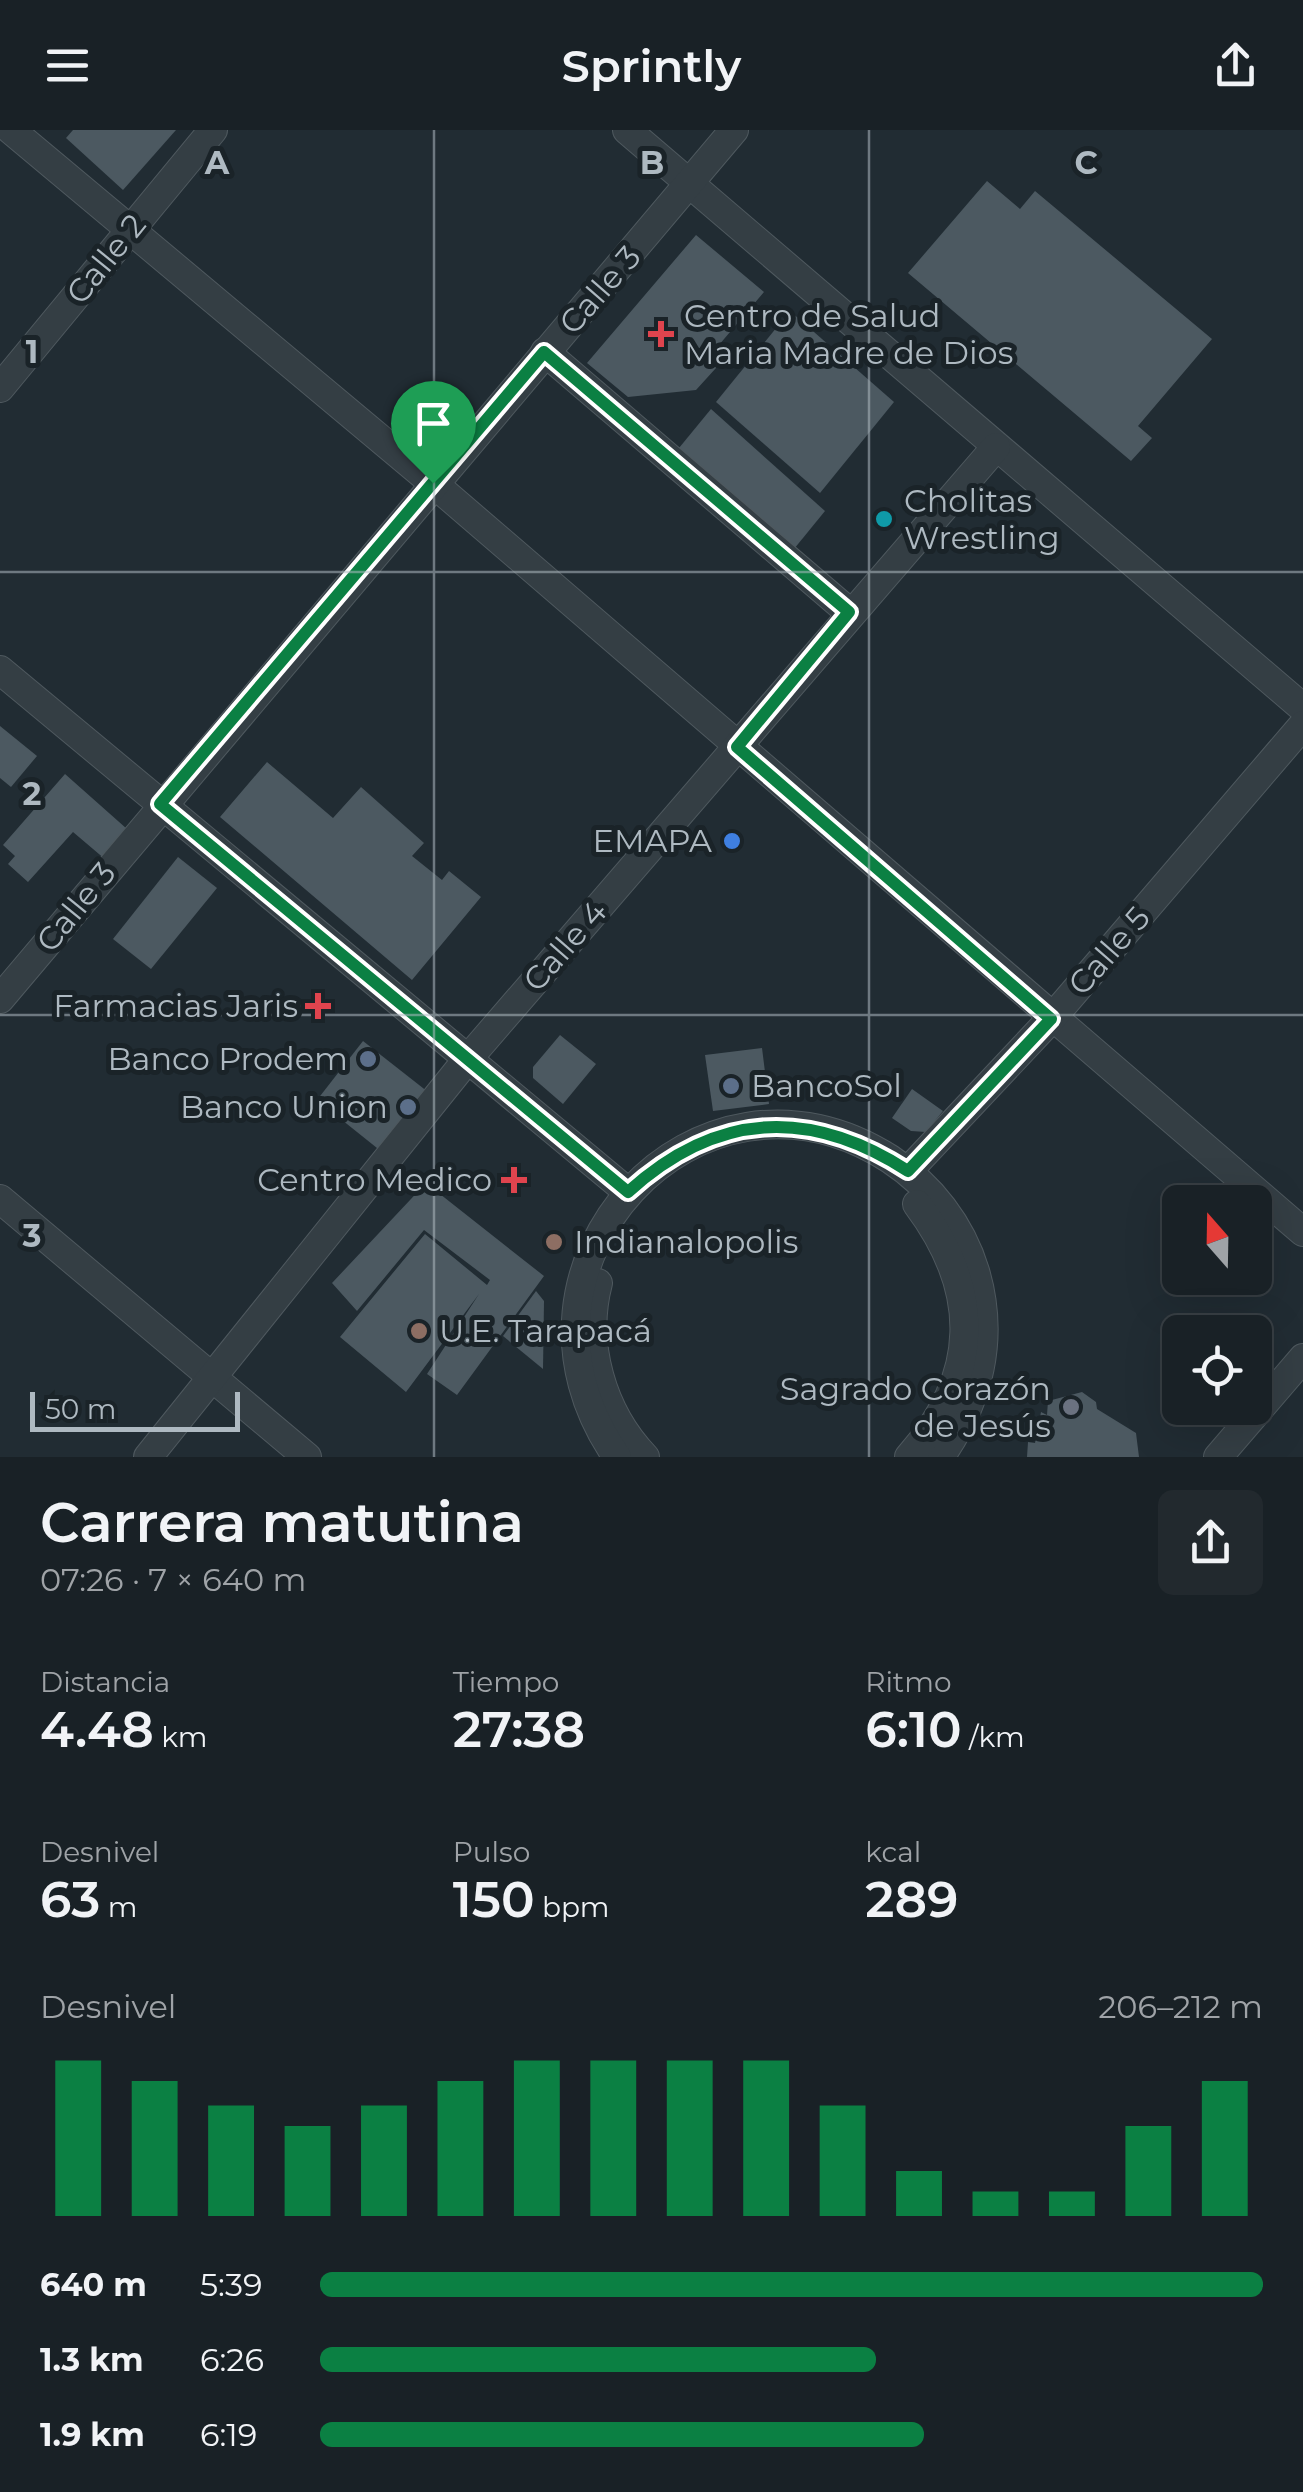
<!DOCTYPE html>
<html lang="es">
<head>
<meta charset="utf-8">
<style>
  :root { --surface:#192126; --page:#22292e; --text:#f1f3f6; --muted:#9fa3a7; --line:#373e43; --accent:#0b8043 }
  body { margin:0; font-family:Montserrat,sans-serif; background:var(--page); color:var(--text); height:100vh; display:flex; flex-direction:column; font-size:38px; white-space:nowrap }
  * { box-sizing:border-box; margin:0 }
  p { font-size:32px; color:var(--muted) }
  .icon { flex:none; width:55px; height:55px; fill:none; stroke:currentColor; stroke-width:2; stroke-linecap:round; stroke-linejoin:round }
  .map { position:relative; height:1327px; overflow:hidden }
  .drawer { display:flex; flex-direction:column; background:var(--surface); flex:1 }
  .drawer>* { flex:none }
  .needle { width:65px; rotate:340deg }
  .tools { position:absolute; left:1162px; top:1055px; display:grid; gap:20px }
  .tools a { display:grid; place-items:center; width:110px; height:110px; border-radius:15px; background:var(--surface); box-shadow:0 10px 40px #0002,0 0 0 2px var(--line); font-size:50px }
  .scale { position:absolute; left:30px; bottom:25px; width:210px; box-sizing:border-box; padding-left:10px; border:5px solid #aeb9c1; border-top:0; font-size:28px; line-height:35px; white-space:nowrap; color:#aeb9c1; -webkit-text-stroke:8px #1a2328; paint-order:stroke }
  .pin { position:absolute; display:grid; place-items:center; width:85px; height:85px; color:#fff; margin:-102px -42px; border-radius:50% 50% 50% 0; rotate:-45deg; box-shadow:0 0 10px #0007 }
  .pin .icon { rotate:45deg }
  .round { display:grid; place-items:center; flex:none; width:105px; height:105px; border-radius:15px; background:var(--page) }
  .summary { display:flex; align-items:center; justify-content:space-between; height:170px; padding:0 40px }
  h1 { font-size:55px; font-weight:600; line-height:75px }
  .figures { display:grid; grid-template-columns:repeat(3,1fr); gap:15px; height:170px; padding:10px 40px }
  .figures div { display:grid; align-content:center }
  .figures b { font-size:50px; font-weight:600 }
  .figures small { font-size:28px; font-weight:400 }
  .figures p { font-size:28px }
  .chart { height:280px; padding:20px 40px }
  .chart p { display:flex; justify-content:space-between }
  .chart svg { width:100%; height:180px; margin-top:10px; stroke:var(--accent); stroke-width:6 }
  ul { padding:0 40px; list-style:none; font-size:32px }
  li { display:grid; grid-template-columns:160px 120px 1fr; align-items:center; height:75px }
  li i { height:25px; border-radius:12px; background:var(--accent) }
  header { display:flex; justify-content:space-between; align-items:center; height:130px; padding:0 40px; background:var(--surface); font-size:45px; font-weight:600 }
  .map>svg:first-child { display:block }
</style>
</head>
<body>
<header><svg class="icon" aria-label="menu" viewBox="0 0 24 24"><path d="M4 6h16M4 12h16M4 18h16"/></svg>Sprintly<svg class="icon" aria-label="share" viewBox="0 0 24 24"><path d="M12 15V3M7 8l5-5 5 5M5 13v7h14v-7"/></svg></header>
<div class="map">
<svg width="1303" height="1327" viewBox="0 0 1303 1327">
  <rect width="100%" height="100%" fill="#212c33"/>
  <!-- building -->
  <g fill="#4c5961">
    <polygon points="73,0 176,0 123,60 66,8"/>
    <polygon points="987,51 1020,79 1035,61 1212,209 1138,296 1152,308 1131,331 908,143"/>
    <polygon points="696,105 764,162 713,222 716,238 696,260 628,267 587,233"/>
    <polygon points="790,181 894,272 820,363 716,272"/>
    <polygon points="711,279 825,381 794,419 679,318"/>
    <polygon points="0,596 37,626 11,657 0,648"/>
    <polygon points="267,632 333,688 361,657 424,713 412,726 442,750 449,741 481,767 412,850 220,687"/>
    <polygon points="65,644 127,699 106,730 73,702 28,752 8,734 15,726 3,715"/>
    <polygon points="178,727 217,758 151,839 113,809"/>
    <polygon points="560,905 596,934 563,974 533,948 533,937"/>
    <polygon points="363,911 428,962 382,1022 317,970"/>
    <polygon points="762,918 769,974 713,981 705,925"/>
    <polygon points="912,959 943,981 926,1002 911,1001 892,988"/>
    <polygon points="426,1053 544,1146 457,1265 427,1244 479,1164 406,1262 340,1207 425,1104 487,1155 490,1150 424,1100 357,1181 332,1153"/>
    <polygon points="536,1161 544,1171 543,1239 503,1206"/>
    <polygon points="1082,1262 1096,1272 1097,1279 1136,1303 1139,1327 1027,1327 1028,1312 1035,1313 1041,1282 1047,1285 1048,1271"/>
  </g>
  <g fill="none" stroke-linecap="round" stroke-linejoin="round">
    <!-- minor casing -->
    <g stroke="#4f595f" stroke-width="30">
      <g id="minor">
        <polyline points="11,0 433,353 1303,1102"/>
        <polyline points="627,0 1303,578"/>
        <polyline points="545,222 849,482"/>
        <polyline points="0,258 213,0"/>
        <polyline points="0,540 628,1062"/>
        <polyline points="0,869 734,0"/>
        <polyline points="908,1041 1051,889 1303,595"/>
        <polyline points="0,1069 307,1327"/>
        <path d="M 598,1153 C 582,1214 602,1282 645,1327"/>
        <polyline points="148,1327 466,931 996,317"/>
        <path d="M 617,1327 C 484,1136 698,906 890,1029 C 931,1056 961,1095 975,1141 C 995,1208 979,1272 940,1327"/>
        <path d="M 909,1327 C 981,1245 982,1161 917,1074"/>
        <polyline points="1218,1327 1303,1228"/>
      </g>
    </g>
    <!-- minor -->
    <use href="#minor" stroke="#343e44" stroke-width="28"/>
  </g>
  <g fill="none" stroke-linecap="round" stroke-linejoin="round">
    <!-- route casing -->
    <g stroke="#fff" stroke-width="20">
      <path id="route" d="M 544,222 L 849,482 L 737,617 L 1051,889 L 908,1041 C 809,977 716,982 628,1062 L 160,674 Z"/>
    </g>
    <!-- route -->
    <use href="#route" stroke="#0b8043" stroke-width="12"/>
  </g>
  <!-- grid -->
  <path fill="none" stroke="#aeb9c1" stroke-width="2.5" stroke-opacity="0.55" d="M 434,0 L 434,1327M 869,0 L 869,1327M 0,442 L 1303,442M 0,885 L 1303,885"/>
  <!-- markers -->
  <g fill="#e0444e" stroke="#1a2328" stroke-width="4">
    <path d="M656 189h10v10h10v10h-10v10h-10v-10h-10v-10h10z"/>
    <path d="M313 861h10v10h10v10h-10v10h-10v-10h-10v-10h10z"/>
    <path d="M509 1035h10v10h10v10h-10v10h-10v-10h-10v-10h10z"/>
  </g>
  <circle fill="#0f9aa8" stroke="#1a2328" stroke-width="4" cx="884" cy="389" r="10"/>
  <circle fill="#3f7fe0" stroke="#1a2328" stroke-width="4" cx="732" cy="711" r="10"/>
  <g fill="#5c6f8a" stroke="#1a2328" stroke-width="4">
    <circle cx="368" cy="929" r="10"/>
    <circle cx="731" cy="956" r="10"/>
    <circle cx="408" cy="977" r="10"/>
  </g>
  <g fill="#8d6e63" stroke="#1a2328" stroke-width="4">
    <circle cx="554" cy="1112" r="10"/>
    <circle cx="419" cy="1201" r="10"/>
  </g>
  <circle fill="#6b7280" stroke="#1a2328" stroke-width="4" cx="1071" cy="1277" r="10"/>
  <g text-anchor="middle" stroke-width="10" stroke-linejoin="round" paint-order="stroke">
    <!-- street labels -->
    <g font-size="32" fill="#aeb9c1" stroke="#1a2328">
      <text transform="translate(106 129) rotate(-51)" y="11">Calle 2</text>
      <text transform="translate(600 160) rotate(-49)" y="11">Calle 3</text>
      <text transform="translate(76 777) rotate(-51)" y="11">Calle 3</text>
      <text transform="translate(565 816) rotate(-49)" y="11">Calle 4</text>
      <text transform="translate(1109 821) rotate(-49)" y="11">Calle 5</text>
    </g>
    <!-- poi labels -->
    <g font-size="32" fill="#aeb9c1" stroke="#1a2328" text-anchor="end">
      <text x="684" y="197" text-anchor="start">Centro de Salud<tspan x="684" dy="37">Maria Madre de Dios</tspan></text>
      <text x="904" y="382" text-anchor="start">Cholitas<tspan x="904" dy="37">Wrestling</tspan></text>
      <text x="712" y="722">EMAPA</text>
      <text x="298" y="887">Farmacias Jaris</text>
      <text x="348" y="940">Banco Prodem</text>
      <text x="751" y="967" text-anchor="start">BancoSol</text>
      <text x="388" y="988">Banco Union</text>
      <text x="492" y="1061">Centro Medico</text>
      <text x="574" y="1123" text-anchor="start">Indianalopolis</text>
      <text x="439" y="1212" text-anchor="start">U.E. Tarapacá</text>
      <text x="1051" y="1270">Sagrado Corazón<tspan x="1051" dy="37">de Jesús</tspan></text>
    </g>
  </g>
  <g font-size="32" text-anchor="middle" font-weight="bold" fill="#aeb9c1" stroke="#1a2328" stroke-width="10" stroke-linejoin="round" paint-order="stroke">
    <text x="217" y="44">A</text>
    <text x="652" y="44">B</text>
    <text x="1086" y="44">C</text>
    <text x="32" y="233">1</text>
    <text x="32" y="675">2</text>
    <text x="32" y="1117">3</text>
  </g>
</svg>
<div class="tools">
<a><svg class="needle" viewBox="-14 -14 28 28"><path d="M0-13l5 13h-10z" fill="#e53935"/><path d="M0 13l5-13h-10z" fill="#9fa3a7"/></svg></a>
<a><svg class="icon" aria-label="locate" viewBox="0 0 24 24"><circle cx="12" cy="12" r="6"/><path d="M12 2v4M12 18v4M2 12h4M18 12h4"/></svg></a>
</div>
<div class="scale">50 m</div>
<div class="pin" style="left:433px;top:353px;background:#1e9e55"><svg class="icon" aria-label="arrive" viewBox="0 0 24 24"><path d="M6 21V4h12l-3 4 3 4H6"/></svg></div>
</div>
<section class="drawer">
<div class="summary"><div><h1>Carrera matutina</h1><p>07:26 · 7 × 640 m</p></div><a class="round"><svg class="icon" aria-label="share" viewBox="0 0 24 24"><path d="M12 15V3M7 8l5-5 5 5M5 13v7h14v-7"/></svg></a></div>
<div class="figures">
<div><p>Distancia</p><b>4.48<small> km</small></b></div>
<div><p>Tiempo</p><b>27:38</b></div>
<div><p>Ritmo</p><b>6:10<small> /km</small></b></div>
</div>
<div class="figures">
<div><p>Desnivel</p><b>63<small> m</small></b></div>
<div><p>Pulso</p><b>150<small> bpm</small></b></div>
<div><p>kcal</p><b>289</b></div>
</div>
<div class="chart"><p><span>Desnivel</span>206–212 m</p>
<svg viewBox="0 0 160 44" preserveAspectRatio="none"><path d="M5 44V6M15 44V11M25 44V17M35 44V22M45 44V17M55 44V11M65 44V6M75 44V6M85 44V6M95 44V6M105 44V17M115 44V33M125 44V38M135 44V38M145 44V22M155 44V11"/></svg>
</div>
<ul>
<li><b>640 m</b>5:39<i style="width:100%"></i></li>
<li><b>1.3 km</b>6:26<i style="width:59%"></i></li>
<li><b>1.9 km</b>6:19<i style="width:64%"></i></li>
</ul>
</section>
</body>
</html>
